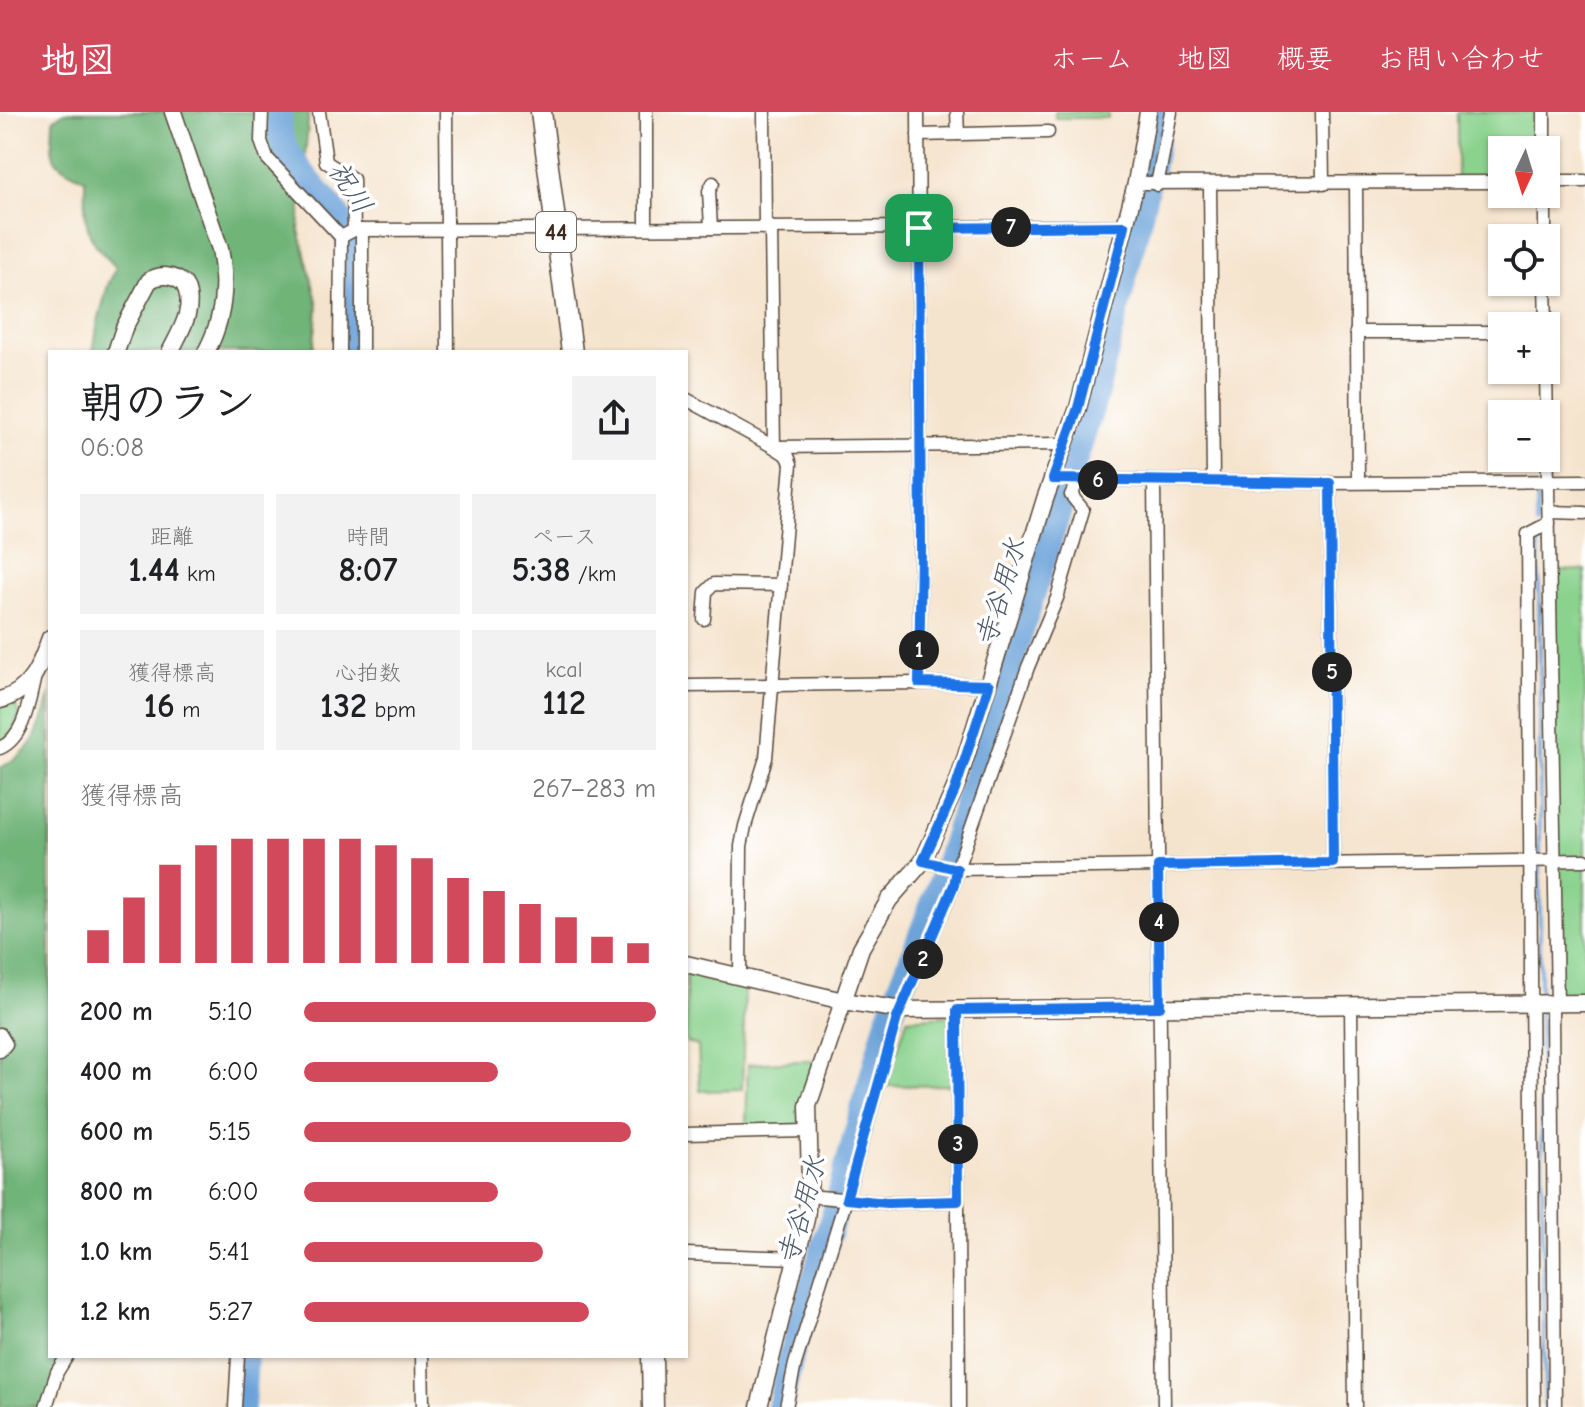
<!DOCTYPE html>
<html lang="ja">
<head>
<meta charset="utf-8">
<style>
  :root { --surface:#fff; --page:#f2f2f2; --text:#202124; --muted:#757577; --accent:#d1495b }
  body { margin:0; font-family:"Comic Neue","Klee One",sans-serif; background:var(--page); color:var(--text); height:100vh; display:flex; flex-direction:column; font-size:30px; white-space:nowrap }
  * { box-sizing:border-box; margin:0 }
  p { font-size:26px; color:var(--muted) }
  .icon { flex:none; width:44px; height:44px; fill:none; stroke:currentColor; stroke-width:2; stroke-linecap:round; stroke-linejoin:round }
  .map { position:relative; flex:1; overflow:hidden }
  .panel { position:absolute; left:48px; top:238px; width:640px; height:1008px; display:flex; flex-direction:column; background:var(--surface); border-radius:0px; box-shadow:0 2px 6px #0004 }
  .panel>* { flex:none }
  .needle { width:52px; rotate:184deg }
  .tools { position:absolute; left:1488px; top:24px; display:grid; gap:16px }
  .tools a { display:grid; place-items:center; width:72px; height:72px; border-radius:0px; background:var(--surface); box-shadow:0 2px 6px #0004; font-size:40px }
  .pin { position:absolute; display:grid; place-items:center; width:68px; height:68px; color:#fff; margin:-34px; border-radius:16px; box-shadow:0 4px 12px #0006 }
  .km { position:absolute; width:40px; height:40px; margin:-20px; border-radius:50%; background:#222; color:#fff; font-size:22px; line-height:40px; text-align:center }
  .round { display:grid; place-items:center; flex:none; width:84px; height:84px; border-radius:0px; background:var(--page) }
  .headline { display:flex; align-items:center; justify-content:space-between; height:136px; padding:0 32px }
  h1 { font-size:44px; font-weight:700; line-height:60px }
  .metrics { display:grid; grid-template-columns:repeat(3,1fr); gap:12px; height:136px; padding:8px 32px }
  .metrics div { display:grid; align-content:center; border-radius:0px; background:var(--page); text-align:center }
  .metrics b { font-size:34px; font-weight:700 }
  .metrics small { font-size:22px; font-weight:400 }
  .metrics p { font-size:22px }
  .chart { height:224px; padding:16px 32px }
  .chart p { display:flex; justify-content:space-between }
  .chart svg { width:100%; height:144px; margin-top:8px; stroke:var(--accent); stroke-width:6 }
  ul { padding:0 32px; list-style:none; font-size:26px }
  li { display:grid; grid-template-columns:128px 96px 1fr; align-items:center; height:60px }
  li i { height:20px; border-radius:10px; background:var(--accent) }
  header { display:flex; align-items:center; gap:48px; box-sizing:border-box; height:112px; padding:0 40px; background:var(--accent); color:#fff }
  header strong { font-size:38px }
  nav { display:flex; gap:44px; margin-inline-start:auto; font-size:28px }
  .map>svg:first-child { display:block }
</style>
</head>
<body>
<header>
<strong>地図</strong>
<nav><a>ホーム</a><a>地図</a><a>概要</a><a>お問い合わせ</a></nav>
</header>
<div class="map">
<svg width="1585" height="1295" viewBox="0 0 1585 1295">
  <rect width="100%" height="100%" fill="#fff"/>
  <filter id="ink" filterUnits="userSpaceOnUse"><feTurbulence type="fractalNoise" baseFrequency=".0125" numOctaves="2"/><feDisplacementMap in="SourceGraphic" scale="16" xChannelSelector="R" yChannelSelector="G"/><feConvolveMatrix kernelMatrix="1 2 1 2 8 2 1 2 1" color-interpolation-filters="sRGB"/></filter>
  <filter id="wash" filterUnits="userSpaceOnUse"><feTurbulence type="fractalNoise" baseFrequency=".006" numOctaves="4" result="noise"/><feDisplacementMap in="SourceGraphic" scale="32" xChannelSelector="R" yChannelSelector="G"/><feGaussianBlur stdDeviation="1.8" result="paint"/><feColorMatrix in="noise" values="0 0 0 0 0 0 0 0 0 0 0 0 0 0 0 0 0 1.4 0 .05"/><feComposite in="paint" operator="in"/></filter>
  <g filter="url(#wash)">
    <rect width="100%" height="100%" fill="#f5e4cd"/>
    <!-- green -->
    <g fill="#8ad28d" stroke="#627e56" stroke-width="2">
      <rect x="1055" y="0" width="53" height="6"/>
      <polygon points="1457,0 1544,0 1544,38 1502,38 1502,70 1457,70"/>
      <polygon points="1585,458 1585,748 1555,748 1550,459"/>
      <polygon points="14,591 20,603 8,627 0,630 0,592"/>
      <polygon points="1585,749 1585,891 1557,892 1555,750"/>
      <polygon points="689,857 745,870 742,978 700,979 698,934 686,930 686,861"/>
      <polygon points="957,903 957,973 887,974 907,907"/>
      <polygon points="817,948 799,1016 746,1014 748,952"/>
    </g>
    <!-- forest -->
    <g fill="#6fb478" stroke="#556f4b" stroke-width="2">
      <path d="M 64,0 L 309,0 L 299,118 L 318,193 L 313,240 L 93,240 L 98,209 L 108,173 L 116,156 C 110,148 104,143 98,136 C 82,117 85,89 85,67 C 47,50 52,47 53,8 Z"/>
      <path d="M 50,581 L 50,1244 L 66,1244 L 47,1295 L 0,1295 L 0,656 C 36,639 39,617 50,581 Z"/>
    </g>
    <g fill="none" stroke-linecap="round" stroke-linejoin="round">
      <!-- stream -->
      <g stroke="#6aa2d9" stroke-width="4">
        <polyline points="1537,413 1537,380 1585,380"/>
        <polyline points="1538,421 1540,529 1540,889"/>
        <polyline points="1540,897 1545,1295"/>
      </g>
      <!-- river -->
      <g stroke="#6aa2d9" stroke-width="26">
        <path d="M 280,0 C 269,47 334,83 347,122 C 355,148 350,211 350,240"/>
        <polyline points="242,1295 245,1244"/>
        <polyline points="780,1295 792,1240 838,1089 887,911 943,766 1095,284 1151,57 1161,0"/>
      </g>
    </g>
  </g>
  <g filter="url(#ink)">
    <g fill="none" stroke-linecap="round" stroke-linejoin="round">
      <!-- minor casing -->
      <g stroke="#574638" stroke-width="15">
        <g id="minor">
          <polyline points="262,0 261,29 267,46 341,125 340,240"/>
          <polyline points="319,0 326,50 353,67 354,118"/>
          <polyline points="446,0 448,240"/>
          <polyline points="646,0 646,116"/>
          <polyline points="918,0 921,424 919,571"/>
          <polyline points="957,0 958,22"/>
          <polyline points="1322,0 1323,72"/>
          <polyline points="1544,0 1544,38"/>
          <polyline points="764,1 765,115"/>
          <polyline points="918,23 1048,20"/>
          <polyline points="1546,69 1585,69"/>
          <polyline points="1136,71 1502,70"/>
          <polyline points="1356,71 1358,370"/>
          <polyline points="1157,73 1171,0"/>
          <polyline points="1210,73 1213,368"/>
          <polyline points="1545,82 1545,126"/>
          <polyline points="771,115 774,335 1065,332"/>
          <polyline points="711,116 709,79 713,71"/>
          <polyline points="341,125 354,118 362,118 1125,114"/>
          <polyline points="1545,170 1546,214"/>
          <polyline points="1356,220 1502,220"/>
          <polyline points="362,240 362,118"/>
          <polyline points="1546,258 1557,892"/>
          <polyline points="686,287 774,335 788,344 791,352 766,646 745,714 741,734 740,864"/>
          <polyline points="1053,367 1330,371 1585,369"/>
          <polyline points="1154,369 1164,1295"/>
          <polyline points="1330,371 1333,751"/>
          <polyline points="1549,400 1585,401"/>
          <polyline points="704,507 706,480 714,472 781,473"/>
          <polyline points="686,574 919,571 989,573"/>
          <path d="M 0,636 C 25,625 29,588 35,564"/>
          <polyline points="923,749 957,757 1585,748"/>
          <polyline points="1552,892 1555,1295"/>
          <polyline points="1351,893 1355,1295"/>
          <polyline points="957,898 959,1295"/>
          <polyline points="0,922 6,932 0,939"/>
          <polyline points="686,1022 807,1019"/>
          <polyline points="808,1084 887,1091 958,1089"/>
          <polyline points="686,1142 797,1146"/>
          <polyline points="422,1244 423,1295"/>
          <polyline points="46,1295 57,1260 67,1244"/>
          <polyline points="235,1295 238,1244"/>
          <polyline points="786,1295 795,1252 846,1087 897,906 954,773 957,757 1028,555 1057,486 1083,398 1071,383 1079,367"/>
          <polyline points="1534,1295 1528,422 1549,411"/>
        </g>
      </g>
      <!-- tertiary casing -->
      <g stroke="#574638" stroke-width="19">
        <g id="tertiary">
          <path d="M 173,0 L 220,137 C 227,173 224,207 206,240"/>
          <path d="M 116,240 L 124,216 L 149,169 C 160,161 174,163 184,172 C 197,195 180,220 170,240"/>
          <path d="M 0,588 C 31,580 40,554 50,526"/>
          <polyline points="686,852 843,889 902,898 1585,891"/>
          <polyline points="759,1295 806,1107 810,1067 808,994 861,836 889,788 923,749 959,667 1045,387 1078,296 1136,71 1148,0"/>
        </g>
      </g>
      <!-- primary casing -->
      <g stroke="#574638" stroke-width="23">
        <g id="primary">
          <polyline points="541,0 572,240"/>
          <polyline points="652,1244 653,1295"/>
        </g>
      </g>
      <!-- minor -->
      <use href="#minor" stroke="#fff" stroke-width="12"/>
      <!-- tertiary -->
      <use href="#tertiary" stroke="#fff" stroke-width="16"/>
      <!-- primary -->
      <use href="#primary" stroke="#fff" stroke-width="20"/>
    </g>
  </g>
  <g fill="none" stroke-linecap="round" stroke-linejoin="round" filter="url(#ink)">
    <!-- route casing -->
    <g stroke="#fff" stroke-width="16">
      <polygon id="route" points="1125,114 1078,296 1053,367 1330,371 1333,751 1158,754 1160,895 957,898 958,1089 887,1091 846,1087 897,906 954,773 957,757 923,749 955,678 989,573 919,571 921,436 919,116"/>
    </g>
    <!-- route -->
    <use href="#route" stroke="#1a73e8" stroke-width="10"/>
  </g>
  <g text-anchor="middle" stroke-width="7" stroke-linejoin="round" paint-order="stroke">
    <!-- shield labels -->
    <rect fill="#fff" stroke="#766a62" stroke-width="2" x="536" y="100" width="40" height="40" rx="6"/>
    <g font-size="24" font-weight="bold" fill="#3b2a1e">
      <text x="556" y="128">44</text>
    </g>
    <!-- water labels -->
    <g font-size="28" font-style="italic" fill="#4e5a69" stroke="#fff">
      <text transform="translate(351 75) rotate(57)" y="10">祝川</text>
      <text transform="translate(1000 480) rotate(-73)" y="10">寺谷用水</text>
      <text transform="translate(801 1098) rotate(-74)" y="10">寺谷用水</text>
    </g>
  </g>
</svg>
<div class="tools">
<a><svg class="needle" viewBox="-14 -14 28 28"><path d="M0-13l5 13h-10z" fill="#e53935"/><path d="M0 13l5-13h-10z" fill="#757577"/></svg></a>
<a><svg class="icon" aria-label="locate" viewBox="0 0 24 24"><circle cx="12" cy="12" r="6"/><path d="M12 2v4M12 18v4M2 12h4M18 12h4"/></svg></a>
<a>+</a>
<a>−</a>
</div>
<div class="pin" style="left:919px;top:116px;background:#1e9e55"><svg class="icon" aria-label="arrive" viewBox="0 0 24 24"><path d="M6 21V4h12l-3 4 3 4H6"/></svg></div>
<b class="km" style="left:919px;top:538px">1</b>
<b class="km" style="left:923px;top:847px">2</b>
<b class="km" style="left:958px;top:1032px">3</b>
<b class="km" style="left:1159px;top:810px">4</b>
<b class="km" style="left:1332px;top:560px">5</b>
<b class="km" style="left:1098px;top:368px">6</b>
<b class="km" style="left:1011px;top:115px">7</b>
<section class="panel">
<div class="headline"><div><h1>朝のラン</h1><p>06:08</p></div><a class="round"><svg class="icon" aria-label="share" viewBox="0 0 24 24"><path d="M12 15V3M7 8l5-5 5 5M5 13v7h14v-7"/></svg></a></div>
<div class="metrics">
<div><p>距離</p><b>1.44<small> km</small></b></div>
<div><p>時間</p><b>8:07</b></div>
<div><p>ペース</p><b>5:38<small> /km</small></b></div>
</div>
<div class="metrics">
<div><p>獲得標高</p><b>16<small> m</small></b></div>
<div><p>心拍数</p><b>132<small> bpm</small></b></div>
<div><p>kcal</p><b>112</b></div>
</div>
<div class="chart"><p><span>獲得標高</span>267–283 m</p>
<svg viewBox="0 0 160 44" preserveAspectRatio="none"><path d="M5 44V34M15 44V24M25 44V14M35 44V8M45 44V6M55 44V6M65 44V6M75 44V6M85 44V8M95 44V12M105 44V18M115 44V22M125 44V26M135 44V30M145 44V36M155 44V38"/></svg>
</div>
<ul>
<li><b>200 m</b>5:10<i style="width:100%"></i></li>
<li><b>400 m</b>6:00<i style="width:55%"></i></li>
<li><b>600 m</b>5:15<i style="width:93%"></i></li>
<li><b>800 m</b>6:00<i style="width:55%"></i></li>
<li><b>1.0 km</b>5:41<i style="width:68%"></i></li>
<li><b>1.2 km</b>5:27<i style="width:81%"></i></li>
</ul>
</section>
</div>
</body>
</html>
